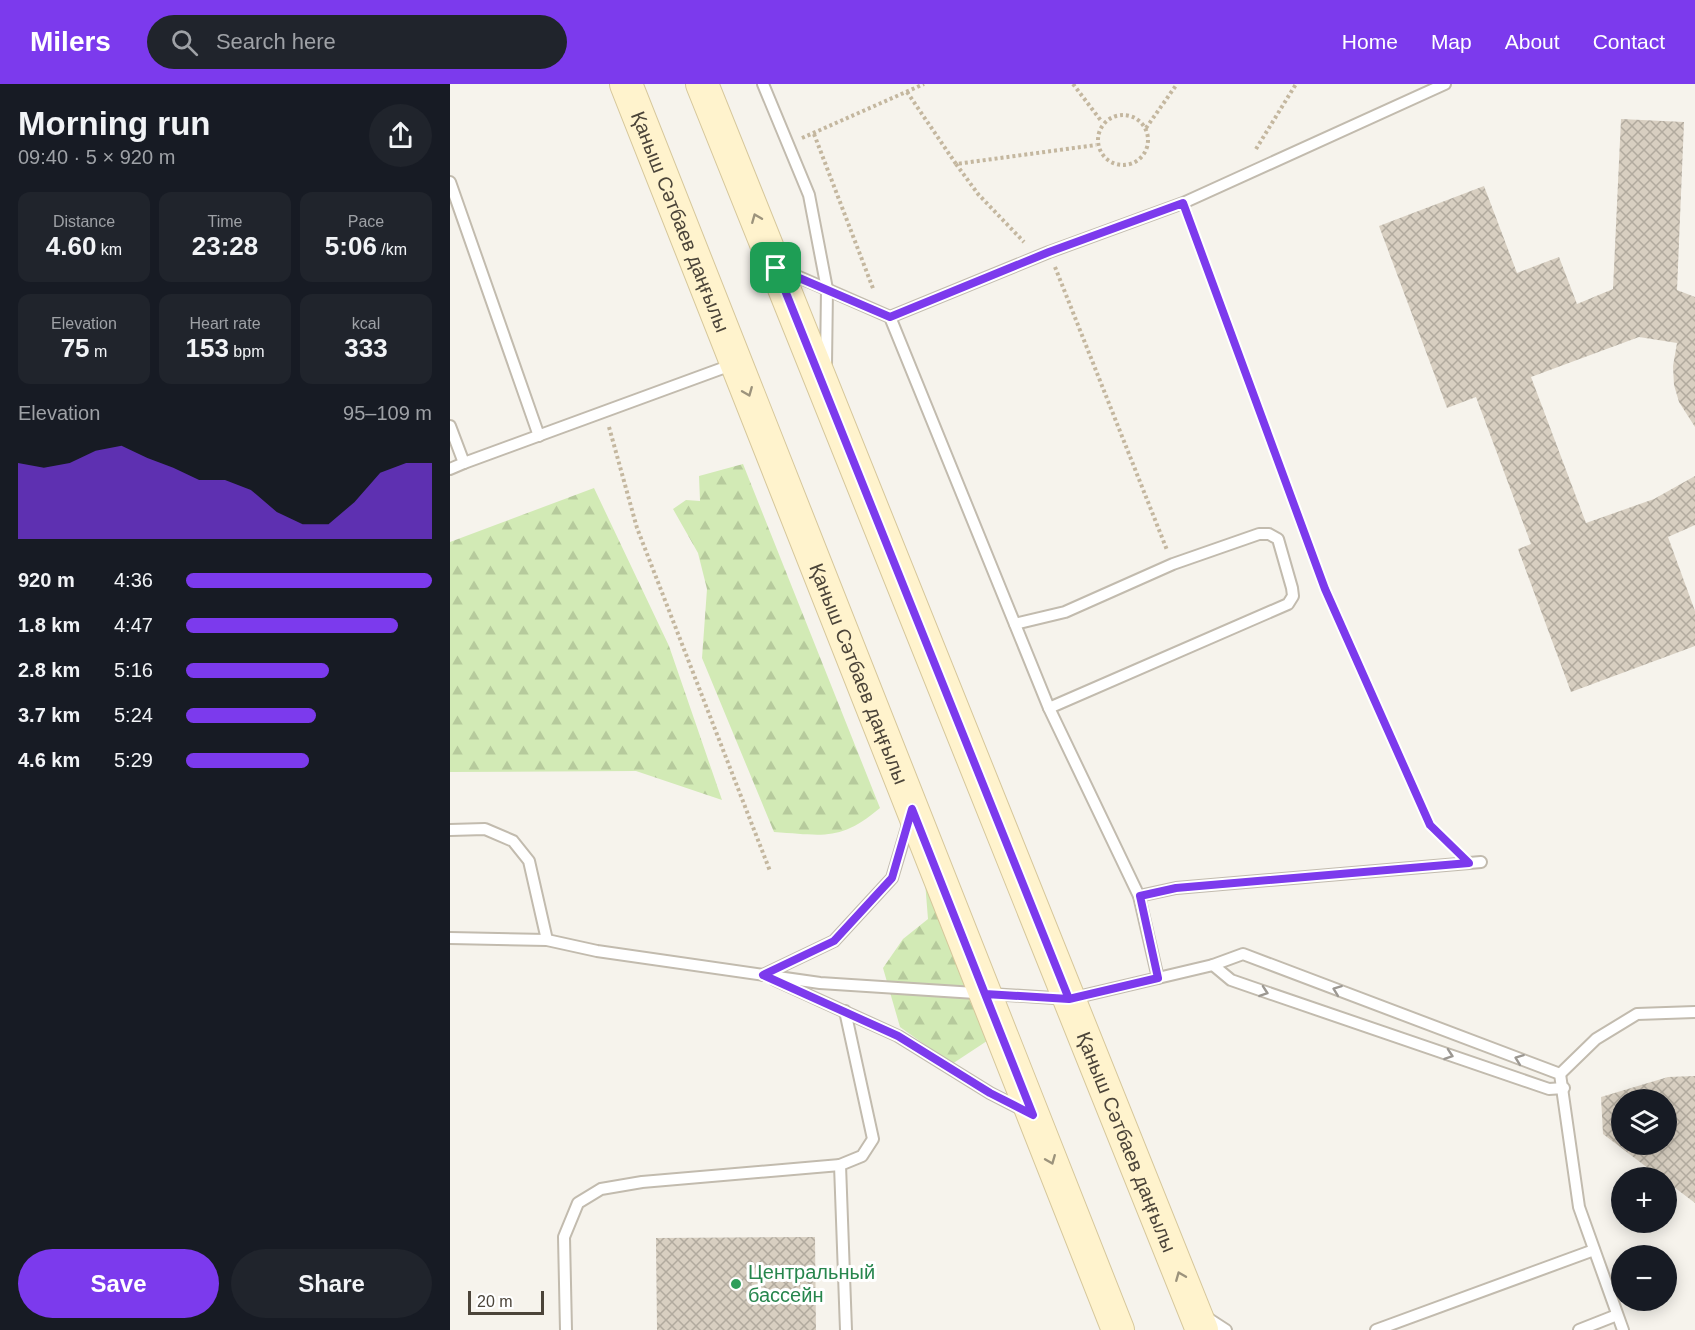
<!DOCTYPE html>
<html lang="en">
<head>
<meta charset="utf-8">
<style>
  :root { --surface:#171b24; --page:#20242c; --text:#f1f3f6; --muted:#9ea1a6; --accent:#7c3aed }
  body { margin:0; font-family:Arial,sans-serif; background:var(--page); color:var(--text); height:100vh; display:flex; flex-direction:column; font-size:22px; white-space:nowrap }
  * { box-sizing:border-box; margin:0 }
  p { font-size:20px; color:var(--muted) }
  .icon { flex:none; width:33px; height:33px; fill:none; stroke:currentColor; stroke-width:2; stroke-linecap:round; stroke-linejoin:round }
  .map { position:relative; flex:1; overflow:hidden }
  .sheet { display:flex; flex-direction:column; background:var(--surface); width:450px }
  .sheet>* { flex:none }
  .buttons { position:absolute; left:1161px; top:1005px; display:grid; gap:12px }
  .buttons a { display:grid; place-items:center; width:66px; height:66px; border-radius:50%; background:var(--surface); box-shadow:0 3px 15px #0003; font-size:30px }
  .scale { position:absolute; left:18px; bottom:15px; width:76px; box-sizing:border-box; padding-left:6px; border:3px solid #4b4439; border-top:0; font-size:16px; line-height:21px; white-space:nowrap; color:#4b4439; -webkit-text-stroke:4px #fff; paint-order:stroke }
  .pin { position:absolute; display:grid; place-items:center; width:51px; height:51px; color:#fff; margin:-26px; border-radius:12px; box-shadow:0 3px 9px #0006 }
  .round { display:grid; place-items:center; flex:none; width:63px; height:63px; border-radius:32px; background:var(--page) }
  .summary { display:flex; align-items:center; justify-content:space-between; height:102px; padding:0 18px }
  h1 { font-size:33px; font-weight:600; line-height:45px }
  .metrics { display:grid; grid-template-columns:repeat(3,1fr); gap:9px; height:102px; padding:6px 18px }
  .metrics div { display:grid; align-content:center; border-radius:12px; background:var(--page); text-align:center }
  .metrics b { font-size:26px; font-weight:600 }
  .metrics small { font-size:16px; font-weight:400 }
  .metrics p { font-size:16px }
  .chart { height:168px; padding:12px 18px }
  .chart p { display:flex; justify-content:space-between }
  .chart svg { width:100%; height:108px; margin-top:6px; fill:var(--accent); opacity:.7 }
  .cta { display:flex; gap:12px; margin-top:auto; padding:12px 18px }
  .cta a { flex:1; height:69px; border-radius:36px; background:var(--accent); color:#fff; font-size:24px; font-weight:600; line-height:69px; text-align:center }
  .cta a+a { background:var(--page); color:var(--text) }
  ul { padding:0 18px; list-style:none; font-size:20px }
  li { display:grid; grid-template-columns:96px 72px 1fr; align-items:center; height:45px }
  li i { height:15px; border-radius:8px; background:var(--accent) }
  header { display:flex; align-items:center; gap:36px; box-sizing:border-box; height:84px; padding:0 30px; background:var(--accent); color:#fff }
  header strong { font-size:28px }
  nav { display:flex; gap:33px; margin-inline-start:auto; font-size:21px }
  .search { width:420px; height:54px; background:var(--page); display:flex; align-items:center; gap:15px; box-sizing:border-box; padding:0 21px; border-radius:33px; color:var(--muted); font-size:22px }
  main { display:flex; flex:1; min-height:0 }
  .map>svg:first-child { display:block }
</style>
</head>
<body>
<header>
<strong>Milers</strong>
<div class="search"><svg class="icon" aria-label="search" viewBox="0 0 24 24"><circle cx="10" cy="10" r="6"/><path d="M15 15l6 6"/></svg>Search here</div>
<nav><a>Home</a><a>Map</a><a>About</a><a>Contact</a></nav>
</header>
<main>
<section class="sheet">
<div class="summary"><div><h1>Morning run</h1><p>09:40 · 5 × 920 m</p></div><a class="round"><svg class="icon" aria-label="share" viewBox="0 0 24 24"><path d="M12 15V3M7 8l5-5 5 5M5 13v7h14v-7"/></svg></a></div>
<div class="metrics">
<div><p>Distance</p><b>4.60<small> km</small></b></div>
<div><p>Time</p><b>23:28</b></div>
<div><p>Pace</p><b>5:06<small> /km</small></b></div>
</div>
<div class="metrics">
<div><p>Elevation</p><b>75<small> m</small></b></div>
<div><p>Heart rate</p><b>153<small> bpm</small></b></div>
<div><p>kcal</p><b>333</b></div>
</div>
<div class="chart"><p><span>Elevation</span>95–109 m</p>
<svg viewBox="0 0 160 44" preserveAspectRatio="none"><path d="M0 44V13L10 15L20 13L30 8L40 6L50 11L60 15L70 20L80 20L90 24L100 33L110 38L120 38L130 29L140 17L150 13L160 13V44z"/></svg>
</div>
<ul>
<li><b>920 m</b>4:36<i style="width:100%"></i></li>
<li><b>1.8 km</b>4:47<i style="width:86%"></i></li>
<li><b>2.8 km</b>5:16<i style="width:58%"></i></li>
<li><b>3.7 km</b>5:24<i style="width:53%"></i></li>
<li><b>4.6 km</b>5:29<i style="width:50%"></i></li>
</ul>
<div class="cta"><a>Save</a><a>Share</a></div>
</section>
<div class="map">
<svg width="1245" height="1246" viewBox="0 0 1245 1246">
  <defs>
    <pattern id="forest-firs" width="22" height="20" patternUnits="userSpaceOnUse" patternTransform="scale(1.5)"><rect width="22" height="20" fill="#d2eab5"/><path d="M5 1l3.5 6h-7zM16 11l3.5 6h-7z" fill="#b6ca9c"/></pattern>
    <pattern id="building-cross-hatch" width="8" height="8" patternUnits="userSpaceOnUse" patternTransform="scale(1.5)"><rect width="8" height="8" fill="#d8cfc1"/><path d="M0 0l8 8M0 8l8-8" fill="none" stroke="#b1aa9e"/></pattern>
  </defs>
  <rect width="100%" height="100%" fill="#f6f3ec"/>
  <!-- forest -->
  <g fill="url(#forest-firs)">
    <path d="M 293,380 L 430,724 C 390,758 373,751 324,748 L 252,574 L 257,505 L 248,469 L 223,425 L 236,416 L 250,417 L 249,392 Z"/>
    <polygon points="144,404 219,562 272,716 186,687 0,688 0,458"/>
    <polygon points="474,785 543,953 502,980 450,943 433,884 453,855 478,835"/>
  </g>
  <!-- building -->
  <g fill="url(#building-cross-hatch)" fill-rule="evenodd">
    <polygon points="1171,35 1234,38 1227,206 1245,213 1245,343 1229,318 1224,301 1223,282 1227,259 1189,253 1081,293 1136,439 1204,415 1245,392 1245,441 1218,453 1245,527 1245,562 1121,608 1068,465 1081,460 1026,313 997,324 929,142 1034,102 1067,189 1109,173 1127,220 1163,205"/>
    <path d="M 1245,992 L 1245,1119 L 1216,1097 L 1216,1094 L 1211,1094 L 1153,1050 L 1151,1013 L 1218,993 ZM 1172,1016 L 1216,1016 L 1216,1060 L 1172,1060 Z"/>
    <polygon points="365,1153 366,1246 207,1246 206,1154"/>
  </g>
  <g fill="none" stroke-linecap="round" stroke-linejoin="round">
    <!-- lane casing -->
    <g stroke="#c2bbae" stroke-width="14">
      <g id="lane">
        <polyline points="313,0 359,111 377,205 376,281"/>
        <polyline points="0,98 89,352"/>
        <polyline points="440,233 599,168 733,119 995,0"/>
        <polyline points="0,342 14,379 284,280"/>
        <polyline points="0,385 14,379"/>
        <polyline points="565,540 615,528 723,480 809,450 819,450 828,455 842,504 843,512 838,520 599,624"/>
        <polyline points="0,746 35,745 63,757 79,777 97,856 147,867 370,899 619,915 708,894 689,812 599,624 440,233 335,187"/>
        <polyline points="689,812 726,804 1031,778"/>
        <polyline points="0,854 97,856"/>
        <polyline points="763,881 781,896 807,905 1099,1005 1114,1004"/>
        <polyline points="313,891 384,857 442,794 459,737"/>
        <polyline points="708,894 763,881 793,870 1110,990 1129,1123 1173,1246"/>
        <polyline points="325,896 448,952 540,1009 573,1026"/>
        <polyline points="395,927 423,1055 412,1072 390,1081 396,1246"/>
        <polyline points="1110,990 1146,955 1187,930 1245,928"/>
        <polyline points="756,1233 776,1246"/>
        <polyline points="116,1246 114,1153 128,1119 151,1105 192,1098 390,1081"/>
        <polyline points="926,1246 1144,1166"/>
        <polyline points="1129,1246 1167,1231"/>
      </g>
    </g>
    <!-- secondary casing -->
    <g stroke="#d6c79b" stroke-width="34">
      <g id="secondary">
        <path id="s1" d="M 176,0 L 668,1246"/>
        <path id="s2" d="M 252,0 L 752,1246"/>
      </g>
    </g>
    <!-- path -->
    <g stroke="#c4b79f" stroke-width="4" stroke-dasharray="3 3" stroke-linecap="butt">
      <polyline points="623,0 652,38"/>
      <polyline points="457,8 506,80 646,61"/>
      <circle cx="673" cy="56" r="25"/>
      <polyline points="696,44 727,0"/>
      <polyline points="364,50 424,207"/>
      <polyline points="352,54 474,0"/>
      <polyline points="806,65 846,0"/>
      <polyline points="506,80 528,110 574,158"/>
      <polyline points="738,134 875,505 980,741 1003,763"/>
      <polyline points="605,183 717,466"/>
      <polyline points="159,343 187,444 320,787"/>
    </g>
    <!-- lane -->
    <use href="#lane" stroke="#fff" stroke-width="10"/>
    <!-- secondary -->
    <use href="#secondary" stroke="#fff3cd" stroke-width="32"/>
  </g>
  <!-- one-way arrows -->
  <defs><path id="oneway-chevron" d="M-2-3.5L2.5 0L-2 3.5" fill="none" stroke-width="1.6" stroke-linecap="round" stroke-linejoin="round" transform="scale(1.5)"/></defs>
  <g stroke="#9c937c">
    <use href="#oneway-chevron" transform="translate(306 134) rotate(-112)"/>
    <use href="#oneway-chevron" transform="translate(298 308) rotate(68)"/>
    <use href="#oneway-chevron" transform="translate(601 1076) rotate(68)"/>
    <use href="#oneway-chevron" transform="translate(730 1192) rotate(-112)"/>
  </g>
  <g stroke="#9c9892">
    <use href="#oneway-chevron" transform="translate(887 906) rotate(-159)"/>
    <use href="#oneway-chevron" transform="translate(814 908) rotate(19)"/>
    <use href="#oneway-chevron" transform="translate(999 971) rotate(19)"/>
    <use href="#oneway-chevron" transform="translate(1069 975) rotate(-159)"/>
  </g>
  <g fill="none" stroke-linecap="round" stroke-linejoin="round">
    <!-- route casing -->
    <g stroke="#fff" stroke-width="12">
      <polyline id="route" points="326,184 619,915 535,910 462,725 442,794 384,857 313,891 448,952 540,1009 583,1031 535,910 619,915 708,894 690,812 726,804 1019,779 980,741 875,505 733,119 599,168 440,233 326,184"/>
    </g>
    <!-- route -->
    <use href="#route" stroke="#7c3aed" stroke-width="8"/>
  </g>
  <!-- markers -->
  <circle fill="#2e9e5b" stroke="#fff" stroke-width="2" cx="286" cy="1200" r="6"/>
  <g text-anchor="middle" stroke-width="6" stroke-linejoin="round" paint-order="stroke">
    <!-- street labels -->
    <g font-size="20" fill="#4b4439" stroke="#fff">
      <text dy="7" stroke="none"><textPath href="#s1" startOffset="148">Қаныш Сәтбаев даңғылы</textPath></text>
      <text dy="7" stroke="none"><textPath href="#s1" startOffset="634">Қаныш Сәтбаев даңғылы</textPath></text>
      <text dy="7" stroke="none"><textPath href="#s2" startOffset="1140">Қаныш Сәтбаев даңғылы</textPath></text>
    </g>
    <!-- leisure labels -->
    <g font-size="20" fill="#27864d" stroke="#fff" text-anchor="start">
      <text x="298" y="1195">Центральный<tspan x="298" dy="23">бассейн</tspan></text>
    </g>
  </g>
</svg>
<div class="buttons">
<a><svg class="icon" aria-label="layers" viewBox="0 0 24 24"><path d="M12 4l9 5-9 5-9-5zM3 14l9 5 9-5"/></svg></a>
<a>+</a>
<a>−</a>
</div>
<div class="scale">20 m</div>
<div class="pin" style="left:326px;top:184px;background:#1e9e55"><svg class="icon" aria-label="arrive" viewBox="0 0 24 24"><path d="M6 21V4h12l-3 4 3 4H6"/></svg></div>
</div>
</main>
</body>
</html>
